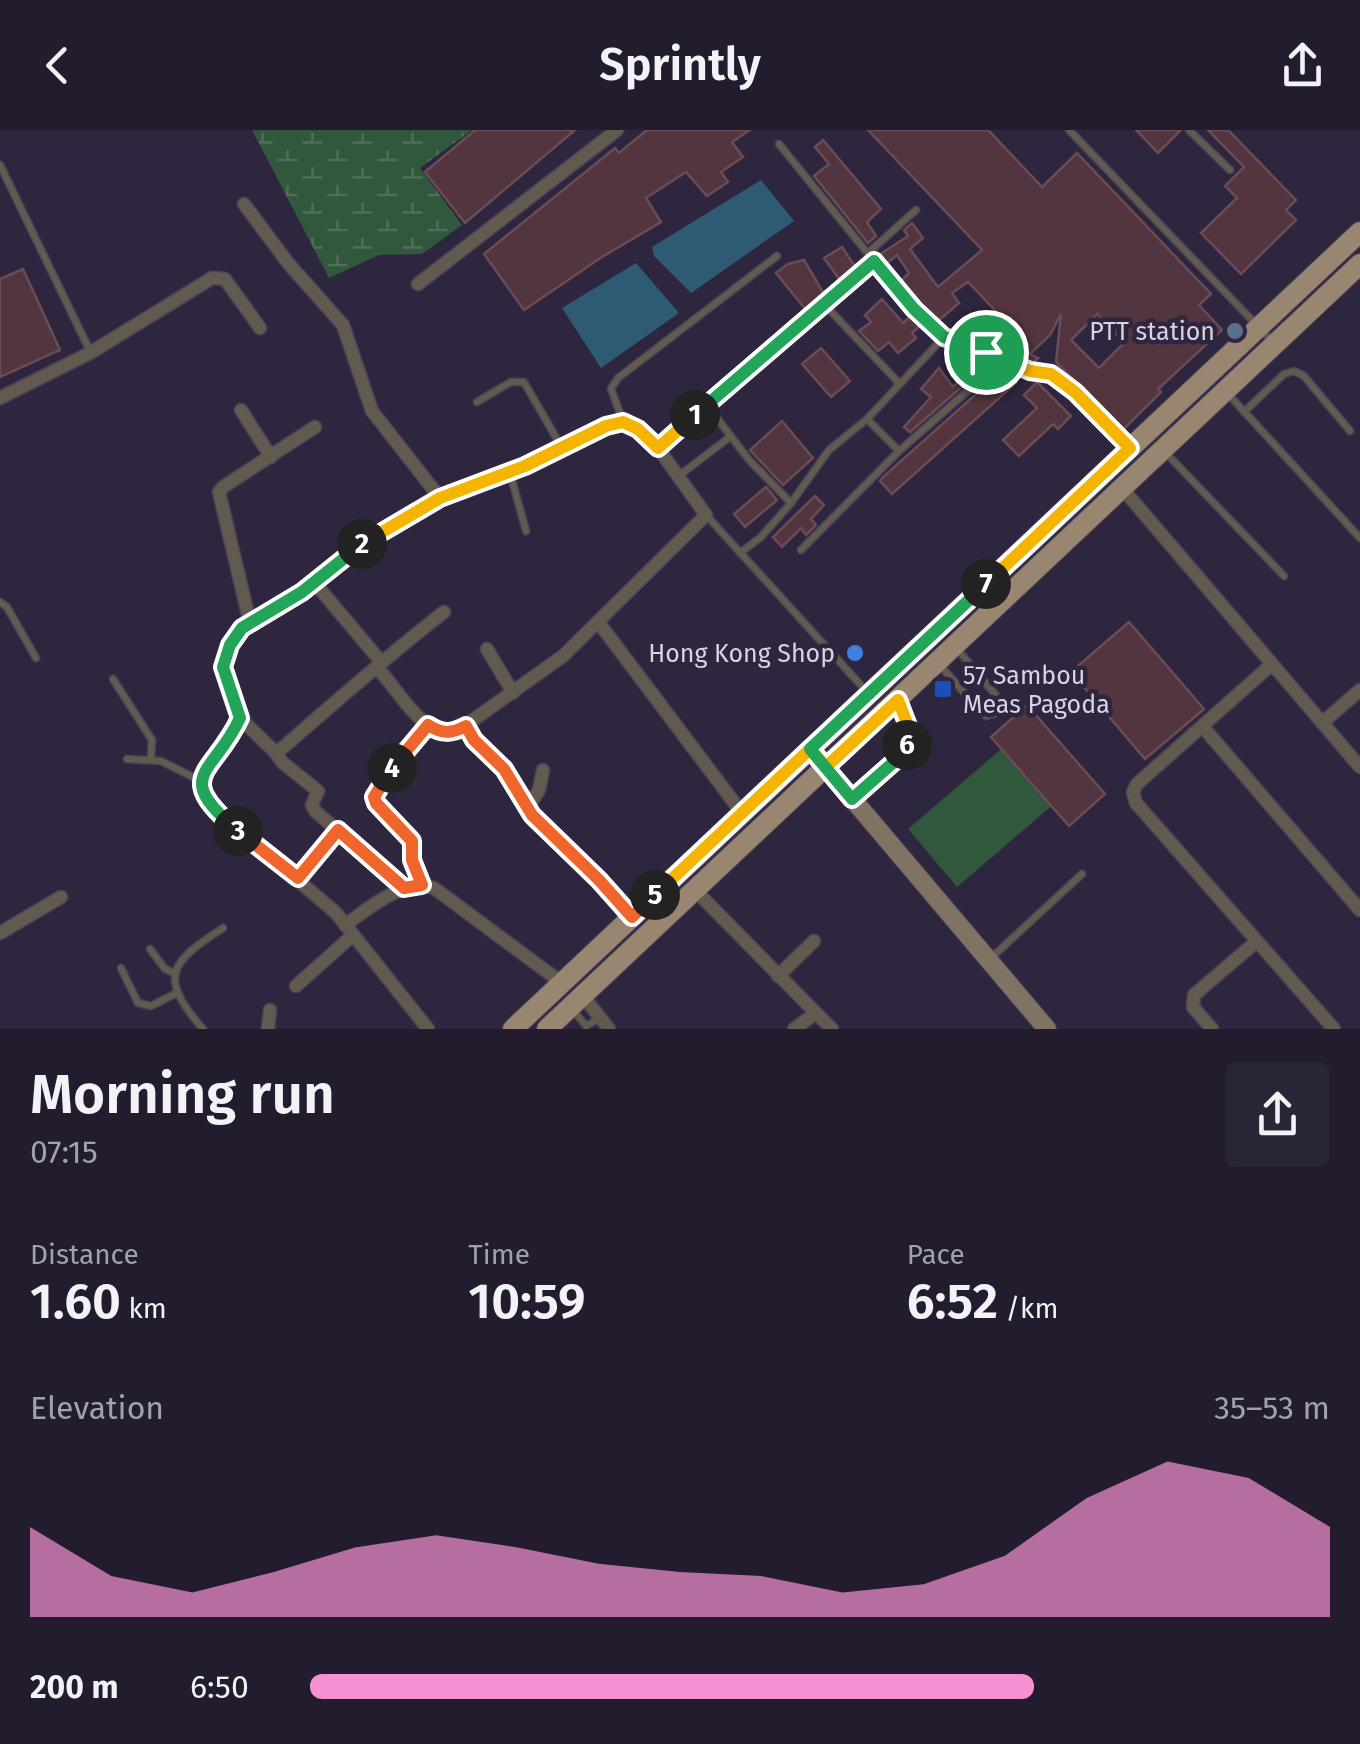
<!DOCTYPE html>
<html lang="en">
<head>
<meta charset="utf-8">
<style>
  :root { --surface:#221c2e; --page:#2a2536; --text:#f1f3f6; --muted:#a2a1aa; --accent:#f591d2 }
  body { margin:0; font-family:"Fira Sans",sans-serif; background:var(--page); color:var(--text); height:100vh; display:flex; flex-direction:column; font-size:38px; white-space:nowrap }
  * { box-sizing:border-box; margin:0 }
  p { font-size:32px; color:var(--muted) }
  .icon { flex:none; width:55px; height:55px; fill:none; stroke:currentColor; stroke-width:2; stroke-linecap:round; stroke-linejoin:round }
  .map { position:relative; height:899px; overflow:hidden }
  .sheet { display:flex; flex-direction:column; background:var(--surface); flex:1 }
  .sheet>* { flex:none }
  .pin { position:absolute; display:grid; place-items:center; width:85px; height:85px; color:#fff; margin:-42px; border:5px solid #fff; border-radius:50%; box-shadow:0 2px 10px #0007 }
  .km { position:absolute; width:50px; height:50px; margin:-25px; border-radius:50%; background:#222; color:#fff; font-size:28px; line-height:50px; text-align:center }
  .round { display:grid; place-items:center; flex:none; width:105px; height:105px; border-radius:10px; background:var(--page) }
  .head { display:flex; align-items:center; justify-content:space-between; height:170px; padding:0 30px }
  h1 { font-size:55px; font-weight:600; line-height:75px }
  .stats { display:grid; grid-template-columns:repeat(3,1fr); gap:15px; height:170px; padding:10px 30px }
  .stats div { display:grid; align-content:center }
  .stats b { font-size:50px; font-weight:600 }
  .stats small { font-size:28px; font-weight:400 }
  .stats p { font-size:28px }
  .chart { height:280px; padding:20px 30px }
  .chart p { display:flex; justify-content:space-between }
  .chart svg { width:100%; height:180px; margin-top:10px; fill:var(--accent); opacity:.7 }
  ul { padding:0 30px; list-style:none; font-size:32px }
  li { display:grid; grid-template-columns:160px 120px 1fr; align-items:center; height:75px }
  li i { height:25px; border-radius:12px; background:var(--accent) }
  header { display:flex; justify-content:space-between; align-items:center; height:130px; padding:0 30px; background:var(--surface); font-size:45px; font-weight:600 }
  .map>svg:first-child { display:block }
</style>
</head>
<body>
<header><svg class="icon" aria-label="back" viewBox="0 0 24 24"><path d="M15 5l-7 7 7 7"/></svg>Sprintly<svg class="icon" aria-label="share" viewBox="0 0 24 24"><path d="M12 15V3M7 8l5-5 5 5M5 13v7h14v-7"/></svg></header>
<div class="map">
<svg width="1360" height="899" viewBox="0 0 1360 899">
  <defs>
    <pattern id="wetland-marsh" width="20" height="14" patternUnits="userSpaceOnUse" patternTransform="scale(2.5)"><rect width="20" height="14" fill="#31573d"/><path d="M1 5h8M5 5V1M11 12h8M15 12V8" fill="none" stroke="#4e6e59"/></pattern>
  </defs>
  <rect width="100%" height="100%" fill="#2e263e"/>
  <!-- wetland -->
  <polygon fill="url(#wetland-marsh)" points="252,0 472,0 420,38 462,95 422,124 379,125 329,148"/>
  <!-- green -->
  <polygon fill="#31573d" points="1006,615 1055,673 957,757 908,699"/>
  <!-- water -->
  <g fill="#2e5a74">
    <polygon points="761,50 794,91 691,163 654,126 652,117"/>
    <polygon points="636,133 679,183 601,238 562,178"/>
  </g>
  <!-- building -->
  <g fill="#52353e" stroke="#6a4c55" stroke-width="2.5" fill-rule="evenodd">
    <polygon points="475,0 575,0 465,93 425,42"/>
    <polygon points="647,0 750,0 732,12 743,27 721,42 728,52 707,66 686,42 646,68 661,92 602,127 524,180 484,124 615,18 619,23"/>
    <path d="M 868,0 L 988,0 L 1042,57 L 1077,23 L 1211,164 L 1199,175 L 1222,200 L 1158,259 L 1161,262 L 1123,300 L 1056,232 L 1061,184 L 1050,205 L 1030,224 L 1038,228 L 1032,234 L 975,207 L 979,196 L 973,193 L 975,184 L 1005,191 L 968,152 L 952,163 L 959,173 L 938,191 L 900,152 L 909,143 L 897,125 L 886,134 L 879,125 L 908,106 L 904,100 L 912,93 L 923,108 L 910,119 L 938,157 L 982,120 ZM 1097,184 L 1124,213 L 1099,238 L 1071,210 Z"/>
    <polygon points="1136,0 1181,0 1158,23"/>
    <polygon points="1208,0 1228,0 1296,70 1286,80 1296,90 1241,144 1201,103 1237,68 1225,56 1244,37"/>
    <polygon points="823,10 881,79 867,92 876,106 868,113 814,46 829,34 815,17"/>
    <polygon points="842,117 856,138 840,150 824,128"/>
    <polygon points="804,130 824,164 806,180 776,143 788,134"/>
    <polygon points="23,139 60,220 0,247 0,149"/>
    <polygon points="882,169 903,193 912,185 922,194 912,203 916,208 898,223 889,212 878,221 859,201 871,192 865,185"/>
    <polygon points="821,218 850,251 831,267 802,234"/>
    <polygon points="939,238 953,257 961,249 965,254 910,302 904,297 931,267 921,259"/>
    <polygon points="1004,239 1016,253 892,364 880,351 883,347"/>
    <polygon points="1037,252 1071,286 1058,299 1053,294 1019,326 1003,310 1037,278 1024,265"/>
    <polygon points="782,291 813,328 783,355 750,320"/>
    <polygon points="766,357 777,370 745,397 734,384"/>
    <polygon points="815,366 824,375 811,389 816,395 806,405 801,398 782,417 773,407"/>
    <polygon points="1129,492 1204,579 1145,629 1071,542"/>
    <polygon points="1027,575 1105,664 1069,696 991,607"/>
  </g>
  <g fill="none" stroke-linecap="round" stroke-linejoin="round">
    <!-- lane casing -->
    <g stroke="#494258" stroke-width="9">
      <g id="lane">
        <polyline points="1069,0 1273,212"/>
        <polyline points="1189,0 1230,40"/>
        <polyline points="779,14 895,157 944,207 1005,228 1030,241 1051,245 1075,262 1129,317"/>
        <polyline points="0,35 90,221"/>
        <polyline points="868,123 916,80"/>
        <polyline points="824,174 898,252"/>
        <polyline points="1229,265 1360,408"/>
        <polyline points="477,272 511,252 524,252 562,318"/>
        <polyline points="707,275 749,330 791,373 761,407 740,423"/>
        <polyline points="1244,282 1284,244 1294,241 1304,246 1350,301"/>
        <polyline points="623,291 611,259 618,248 777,126"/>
        <polyline points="660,317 874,131"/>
        <polyline points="899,321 1004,229"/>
        <polyline points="1164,321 1284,446"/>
        <polyline points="510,343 526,401"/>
        <polyline points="680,345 731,306"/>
        <polyline points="791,373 829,320 867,289 944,207"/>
        <polyline points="706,385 868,563"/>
        <polyline points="801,420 899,321 867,289"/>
        <polyline points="0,472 7,477 36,528"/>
        <polyline points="939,534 980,581 986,586 997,583 1000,570 957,519"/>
        <polyline points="113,549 152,610 151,628"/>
        <polyline points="127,629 161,631 199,650"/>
        <polyline points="853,668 904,623 910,601 898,572"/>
        <polyline points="150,819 165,839 176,844"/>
        <polyline points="991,828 1082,744"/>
        <polyline points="121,838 138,873 151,876 175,864"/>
        <polyline points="573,880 586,896 599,888"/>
        <path d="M 203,899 C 158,847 169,833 223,798"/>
      </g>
    </g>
    <!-- street casing -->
    <g stroke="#494258" stroke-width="15">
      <g id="street">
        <polyline points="244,74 288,133 343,195 372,281 440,368"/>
        <polyline points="418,154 617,0"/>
        <polyline points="0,268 90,223 212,148 225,149 260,198"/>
        <polyline points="241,280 271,327"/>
        <polyline points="1122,358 1360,637"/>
        <polyline points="314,452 382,533"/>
        <polyline points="250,493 219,362 223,357 315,297"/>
        <polyline points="599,493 742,683"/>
        <polyline points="487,519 513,563"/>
        <polyline points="1272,534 1137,654 1133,662 1136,673 1334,899"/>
        <path d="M 377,538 C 400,560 422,611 459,600 L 563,526 L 706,385 L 658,318 L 637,299 L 623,292 L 606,296 L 525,335 L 440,368 L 358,416 L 302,462 L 243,497 L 230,515 L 223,537 L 240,588 L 201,649 L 207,672 L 336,783 L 428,899"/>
        <path d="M 240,588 L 275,622 L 279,621 C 333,574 387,526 444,482"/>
        <polyline points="1322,593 1360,560"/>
        <polyline points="466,596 474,610 504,639 532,685 599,750 632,787"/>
        <polyline points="1203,597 1360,780"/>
        <polyline points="275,622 283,633 318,661 312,675 315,681 404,758"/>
        <polyline points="527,679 539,660 543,640"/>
        <polyline points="298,748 338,700"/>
        <polyline points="422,755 412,730 412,711 376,673 374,667 402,623 428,595"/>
        <polyline points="695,760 816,883 794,899"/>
        <path d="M 345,795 C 371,777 400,750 434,758 L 562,853"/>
        <polyline points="0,803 61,767"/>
        <polyline points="778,846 814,811"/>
        <polyline points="296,856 353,805"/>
        <polyline points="583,866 609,899"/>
        <polyline points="816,883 832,899"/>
        <polyline points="268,899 270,880"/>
        <polyline points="1212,899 1193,877 1194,865 1257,811"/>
      </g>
    </g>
    <!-- secondary casing -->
    <g stroke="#494258" stroke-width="20">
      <polyline id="secondary" points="817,627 1047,899"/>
    </g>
    <!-- primary casing -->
    <g stroke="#494258" stroke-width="22">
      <g id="primary">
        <polyline points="513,899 1360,102"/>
        <polyline points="547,899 1360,134"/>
      </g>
    </g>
    <!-- lane -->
    <use href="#lane" stroke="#62594f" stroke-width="6"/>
    <!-- street -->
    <use href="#street" stroke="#62594f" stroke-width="12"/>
    <!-- secondary -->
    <use href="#secondary" stroke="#817363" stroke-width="18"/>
    <!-- primary -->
    <use href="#primary" stroke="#988671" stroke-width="20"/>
  </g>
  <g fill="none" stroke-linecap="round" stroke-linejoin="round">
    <!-- split-1 casing -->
    <g stroke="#fff" stroke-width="20">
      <polyline id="split-1" points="695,285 874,131 914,179 944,207 986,222"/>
    </g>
    <!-- split-2 casing -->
    <g stroke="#fff" stroke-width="20">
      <polyline id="split-2" points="362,414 440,368 525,336 606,296 623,292 638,299 658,318 695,285"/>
    </g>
    <!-- split-3 casing -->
    <g stroke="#fff" stroke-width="20">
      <path id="split-3" d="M 238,701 C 171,644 213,646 240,588 L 223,537 L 230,515 L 242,498 L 302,462 L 362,414"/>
    </g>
    <!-- split-4 casing -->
    <g stroke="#fff" stroke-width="20">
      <polyline id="split-4" points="238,701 298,748 338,700 404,758 422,755 412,730 412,711 376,673 374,667 392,638"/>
    </g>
    <!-- split-5 casing -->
    <g stroke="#fff" stroke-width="20">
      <path id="split-5" d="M 392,638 L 428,595 C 442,604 451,604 466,596 L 474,610 L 504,639 L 532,685 L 599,750 L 632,787 L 655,765"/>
    </g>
    <!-- split-6 casing -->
    <g stroke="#fff" stroke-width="20">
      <polyline id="split-6" points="655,765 810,619 826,637 898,570 910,601 907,615"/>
    </g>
    <!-- split-7 casing -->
    <g stroke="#fff" stroke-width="20">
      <polyline id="split-7" points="907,615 904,623 852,669 810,619 986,454"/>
    </g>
    <!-- split-8 casing -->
    <g stroke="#fff" stroke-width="20">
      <polyline id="split-8" points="986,454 1130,318 1075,262 1051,244 1030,241 986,222"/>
    </g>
    <!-- split-1 -->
    <use href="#split-1" stroke="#22a559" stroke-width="12"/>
    <!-- split-2 -->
    <use href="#split-2" stroke="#f5b400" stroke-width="12"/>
    <!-- split-3 -->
    <use href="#split-3" stroke="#22a559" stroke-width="12"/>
    <!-- split-4 -->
    <use href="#split-4" stroke="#f0652b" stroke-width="12"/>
    <!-- split-5 -->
    <use href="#split-5" stroke="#f0652b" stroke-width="12"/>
    <!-- split-6 -->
    <use href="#split-6" stroke="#f5b400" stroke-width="12"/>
    <!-- split-7 -->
    <use href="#split-7" stroke="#22a559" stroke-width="12"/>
    <!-- split-8 -->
    <use href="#split-8" stroke="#f5b400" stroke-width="12"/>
  </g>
  <!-- markers -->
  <circle fill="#5c6f8a" stroke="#2e263e" stroke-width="4" cx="1235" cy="201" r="10"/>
  <circle fill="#3f7fe0" stroke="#2e263e" stroke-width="4" cx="855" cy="523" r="10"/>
  <rect fill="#1a4fb4" stroke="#2e263e" stroke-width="4" x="933" y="549" width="20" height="20" rx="5"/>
  <g text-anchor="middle" stroke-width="9" stroke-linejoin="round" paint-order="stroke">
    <!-- poi labels -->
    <g font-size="25" fill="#d8d3e3" stroke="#2e263e" text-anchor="end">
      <text x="1215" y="210">PTT station</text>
      <text x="835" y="532">Hong Kong Shop</text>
      <text x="963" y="554" text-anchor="start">57 Sambou<tspan x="963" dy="29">Meas Pagoda</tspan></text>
    </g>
  </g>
</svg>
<div class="pin" style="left:986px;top:222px;background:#1e9e55"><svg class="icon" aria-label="arrive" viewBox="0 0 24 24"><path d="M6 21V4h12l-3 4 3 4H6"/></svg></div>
<b class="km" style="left:695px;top:285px">1</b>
<b class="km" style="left:362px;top:414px">2</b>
<b class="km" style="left:238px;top:701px">3</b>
<b class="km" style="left:392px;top:638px">4</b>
<b class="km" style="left:655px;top:765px">5</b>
<b class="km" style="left:907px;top:615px">6</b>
<b class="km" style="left:986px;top:454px">7</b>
</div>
<section class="sheet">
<div class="head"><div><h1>Morning run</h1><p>07:15</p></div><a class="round"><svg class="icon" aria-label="share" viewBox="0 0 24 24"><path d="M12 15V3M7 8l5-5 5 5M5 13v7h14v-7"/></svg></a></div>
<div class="stats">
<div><p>Distance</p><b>1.60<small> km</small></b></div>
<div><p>Time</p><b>10:59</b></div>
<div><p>Pace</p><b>6:52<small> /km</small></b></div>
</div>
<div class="chart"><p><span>Elevation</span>35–53 m</p>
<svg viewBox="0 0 160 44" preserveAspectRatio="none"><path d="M0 44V22L10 34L20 38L30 33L40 27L50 24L60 27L70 31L80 33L90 34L100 38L110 36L120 29L130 15L140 6L150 10L160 22V44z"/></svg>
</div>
<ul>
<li><b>200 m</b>6:50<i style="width:71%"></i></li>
</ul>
</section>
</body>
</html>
